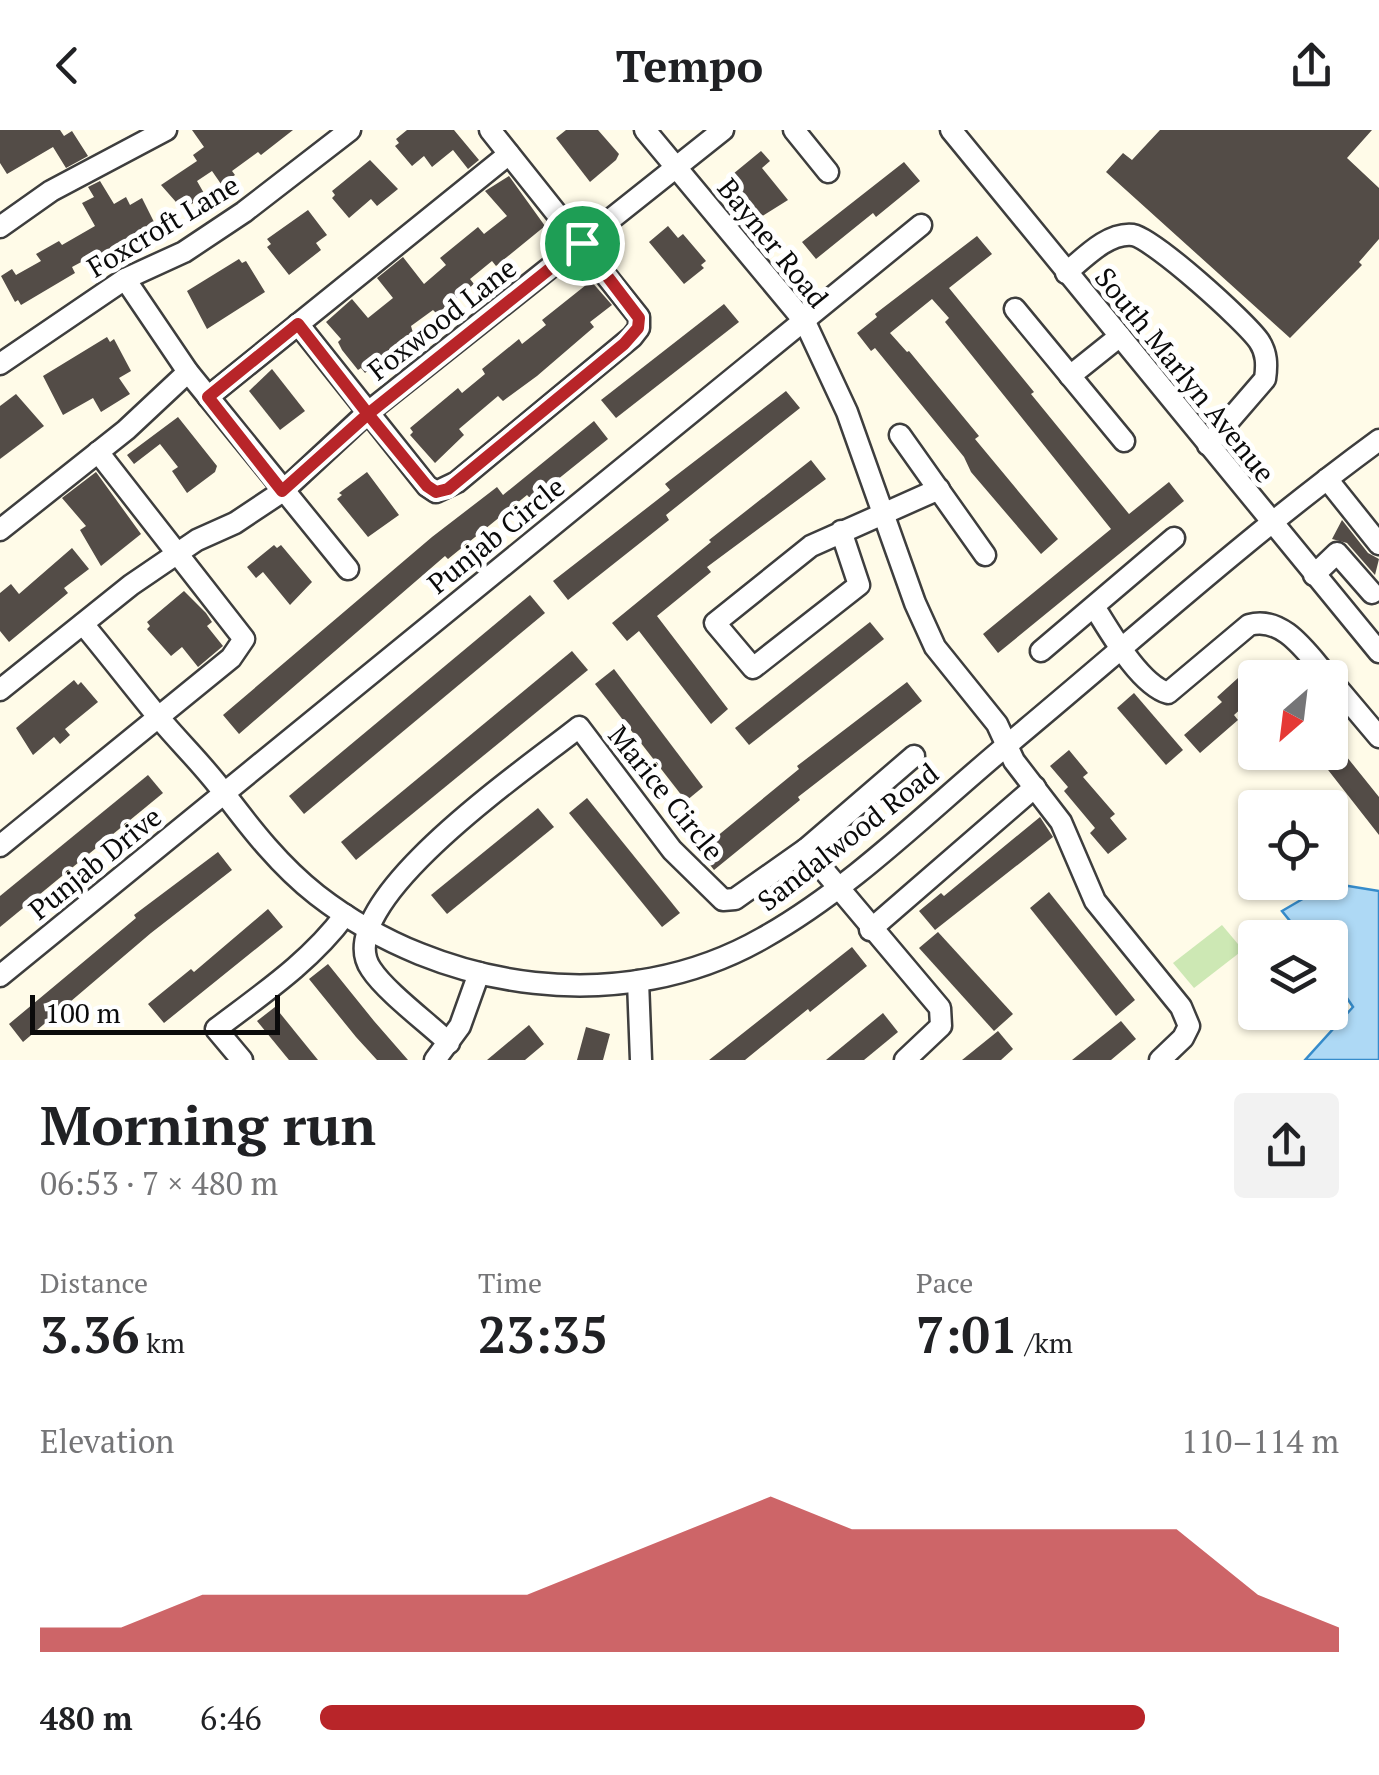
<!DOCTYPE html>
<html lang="en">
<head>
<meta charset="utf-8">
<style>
  :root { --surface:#fff; --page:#f2f2f2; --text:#202124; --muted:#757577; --accent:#b82529 }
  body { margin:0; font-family:"PT Serif",serif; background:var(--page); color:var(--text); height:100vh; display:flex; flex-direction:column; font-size:38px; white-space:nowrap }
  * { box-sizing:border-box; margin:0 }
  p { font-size:32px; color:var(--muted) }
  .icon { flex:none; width:55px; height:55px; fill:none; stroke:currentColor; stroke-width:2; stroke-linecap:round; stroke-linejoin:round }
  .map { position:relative; height:930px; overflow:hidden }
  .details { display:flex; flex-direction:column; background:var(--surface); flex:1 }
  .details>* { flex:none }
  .needle { width:65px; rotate:208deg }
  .tools { position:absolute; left:1238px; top:530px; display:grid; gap:20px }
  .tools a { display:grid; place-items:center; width:110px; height:110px; border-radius:10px; background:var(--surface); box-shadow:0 2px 8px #0004; font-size:50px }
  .scale { position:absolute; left:30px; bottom:25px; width:250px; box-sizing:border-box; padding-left:10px; border:5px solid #0b0b0b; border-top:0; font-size:28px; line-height:35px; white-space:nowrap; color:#0b0b0b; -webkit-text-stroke:8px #fff; paint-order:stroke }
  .pin { position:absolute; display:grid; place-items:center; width:85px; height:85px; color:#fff; margin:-42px; border:5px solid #fff; border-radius:50%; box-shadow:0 2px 10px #0007 }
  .round { display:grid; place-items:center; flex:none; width:105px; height:105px; border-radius:10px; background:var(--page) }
  .headline { display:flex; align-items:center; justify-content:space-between; height:170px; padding:0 40px }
  h1 { font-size:55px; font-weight:600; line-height:75px }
  .figures { display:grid; grid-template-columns:repeat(3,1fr); gap:15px; height:170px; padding:10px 40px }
  .figures div { display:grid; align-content:center }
  .figures b { font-size:50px; font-weight:600 }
  .figures small { font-size:28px; font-weight:400 }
  .figures p { font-size:28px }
  .chart { height:280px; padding:20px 40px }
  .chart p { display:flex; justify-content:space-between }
  .chart svg { width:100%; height:180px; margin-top:10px; fill:var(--accent); opacity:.7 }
  ul { padding:0 40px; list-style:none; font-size:32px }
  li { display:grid; grid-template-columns:160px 120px 1fr; align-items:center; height:75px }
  li i { height:25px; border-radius:12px; background:var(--accent) }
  header { display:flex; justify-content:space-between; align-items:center; height:130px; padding:0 40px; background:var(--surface); font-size:45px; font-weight:600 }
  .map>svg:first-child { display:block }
</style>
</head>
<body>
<header><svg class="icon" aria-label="back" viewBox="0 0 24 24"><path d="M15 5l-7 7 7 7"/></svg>Tempo<svg class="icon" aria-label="share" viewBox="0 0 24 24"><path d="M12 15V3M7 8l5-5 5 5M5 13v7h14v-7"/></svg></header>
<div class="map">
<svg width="1379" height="930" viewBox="0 0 1379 930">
  <rect width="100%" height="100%" fill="#fffbe8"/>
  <!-- green -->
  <polygon fill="#cde8b4" points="1222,795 1243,820 1194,858 1173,833"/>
  <!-- water -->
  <polygon fill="#aed9f5" stroke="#368ccb" stroke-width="2.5" points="1330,753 1379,761 1379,930 1305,930 1353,877 1330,843 1330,808 1303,807 1282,781"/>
  <!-- building -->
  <g fill="#534c47">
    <polygon points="0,0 60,0 64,6 72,1 88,26 66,38 53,17 7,44 0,33"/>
    <polygon points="192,0 293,0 261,25 258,22 232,41 235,45 221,54 212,41 197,51 205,65 183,80 161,55 197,31 193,25 204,17"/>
    <polygon points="407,0 454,0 479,30 468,39 453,20 432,37 424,26 412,36 395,16 399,13 396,9"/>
    <polygon points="566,0 598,0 619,24 616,30 590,52 556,8"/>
    <polygon points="1160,0 1372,0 1347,28 1379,58 1379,109 1359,132 1362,135 1290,208 1106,42 1123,23 1132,30"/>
    <polygon points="761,21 770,31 762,38 788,70 761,87 731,50 733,44"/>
    <polygon points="370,30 398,59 377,76 371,69 349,88 332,68 335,65 332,61"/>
    <polygon points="904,32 920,51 876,87 873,83 816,129 802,112"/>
    <polygon points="509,46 545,96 496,136 492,131 470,149 474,154 437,184 433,180 411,196 413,203 365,243 361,238 358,240 342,220 338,212 341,209 326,192 352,169 368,188 393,168 377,148 403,127 424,154 446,135 440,128 478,97 484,104 507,86 485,61"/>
    <polygon points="100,51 114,74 126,67 130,75 142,68 156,96 101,128 98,123 72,137 75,143 21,175 18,170 15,172 1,146 12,139 16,145 41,131 36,124 59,111 62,115 95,96 82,73 94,67 88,57"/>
    <polygon points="308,80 327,105 316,113 321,120 289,145 267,117 271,114 267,109"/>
    <polygon points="668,96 678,108 683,104 706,131 701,135 704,138 684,154 649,112"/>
    <polygon points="977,106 992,124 949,158 1034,262 1031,264 1129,384 1169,352 1184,371 998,523 983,504 1111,399 945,192 949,188 932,169 890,203 907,222 909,221 979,306 975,309 1058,409 1041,424 971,342 964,327 875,218 871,221 857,203 877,187 875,184"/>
    <polygon points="239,129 242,133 246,131 265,162 207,199 187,161"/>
    <polygon points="591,151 612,175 590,192 594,197 537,246 503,271 498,266 459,299 464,305 435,333 410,305 413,302 410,298 458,258 462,263 485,244 482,239 519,209 522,214 546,195 542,190"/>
    <polygon points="724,174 739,192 616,288 601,270"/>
    <polygon points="107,207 110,212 114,209 131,241 119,248 130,264 101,282 93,268 63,285 43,246"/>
    <polygon points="272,239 305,281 280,300 249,261"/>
    <polygon points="786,261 800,278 666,385 669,390 568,470 553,451 670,360 665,354"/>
    <polygon points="16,264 44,296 0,329 0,276"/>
    <polygon points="178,287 217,336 215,342 187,363 172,341 178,337 160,314 134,334 127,325"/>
    <polygon points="594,291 608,309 532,370 527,365 448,429 445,426 239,604 223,585 432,407 497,357 503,365"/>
    <polygon points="811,330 826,349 707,437 711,442 657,486 728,579 711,594 639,501 627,511 612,493 711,412 709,410"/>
    <polygon points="96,342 141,404 101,436 80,400 86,396 62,368"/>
    <polygon points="367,342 399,385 368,407 337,369 342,365 339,363"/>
    <polygon points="1342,390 1368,423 1379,429 1375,445 1347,413 1332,409"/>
    <polygon points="274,415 277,418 281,415 312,452 290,475 263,442 256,448 247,437"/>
    <polygon points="72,418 89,439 64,458 68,463 9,512 0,501 0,463 11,454 19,464"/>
    <polygon points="184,461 206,483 212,492 207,496 223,516 198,537 182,517 171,526 147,499 150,496 147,492"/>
    <polygon points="530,465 545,483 304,684 289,666"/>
    <polygon points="870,492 884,509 749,615 735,598"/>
    <polygon points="572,521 588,540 356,730 341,712"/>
    <polygon points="614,539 703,657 686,671 595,554"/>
    <polygon points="1238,548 1254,567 1234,585 1238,590 1200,623 1184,605 1222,572 1217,567"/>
    <polygon points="74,550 78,555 81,552 98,572 65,599 70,605 60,614 54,607 33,625 16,598"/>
    <polygon points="907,552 922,571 798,667 800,670 714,740 699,721 799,639 797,636"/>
    <polygon points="1134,563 1183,620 1166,635 1117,578"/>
    <polygon points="1330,606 1379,667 1379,705 1314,622 1330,622"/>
    <polygon points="1069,620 1088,643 1083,647 1115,684 1110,688 1127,709 1108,724 1090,703 1095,698 1064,661 1068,657 1050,636"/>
    <polygon points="148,645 163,663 0,797 0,766"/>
    <polygon points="587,668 680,783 662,797 569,683"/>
    <polygon points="538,678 554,697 447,784 431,765"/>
    <polygon points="1040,687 1053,707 935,800 919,781 941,763 944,766"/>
    <polygon points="218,722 232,740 151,803 23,912 9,894 136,788 134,785"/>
    <polygon points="1049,762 1135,870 1116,886 1030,778"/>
    <polygon points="268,779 283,797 164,893 148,874 191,839 194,842"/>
    <polygon points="938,802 1013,884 994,901 919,818"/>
    <polygon points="852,817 867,836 810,882 808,879 745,930 709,930"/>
    <polygon points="328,834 374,891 408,930 377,930 356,907 309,849"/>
    <polygon points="275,877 318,930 289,930 257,891"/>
    <polygon points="883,883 898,902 864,930 826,930"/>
    <polygon points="1121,891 1136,909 1111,930 1072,930"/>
    <polygon points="529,895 544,914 525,930 487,930"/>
    <polygon points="586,897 610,904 603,930 577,930"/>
    <polygon points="998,901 1013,919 1001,930 962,930"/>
  </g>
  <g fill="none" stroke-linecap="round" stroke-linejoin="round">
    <!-- minor casing -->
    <g stroke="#3e3e3e" stroke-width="25">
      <g id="minor">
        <polyline points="645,0 805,192 847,282 915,473 935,517 997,594 1014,631 1061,692 1095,771 1181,877 1189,896 1183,908 1160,930"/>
        <polyline points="794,0 828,42"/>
        <polyline points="951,0 1379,522"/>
        <polyline points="0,97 51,61 166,0"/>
        <path d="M 1066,143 C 1084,128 1108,102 1133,105 C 1154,109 1245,191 1259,211 C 1267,223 1267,235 1265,249 L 1208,315"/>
        <polyline points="125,149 188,242 348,439"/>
        <polyline points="1015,179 1124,311"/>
        <polyline points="298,194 427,356 436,362 457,352 632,207 639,198 639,187 490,0"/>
        <polyline points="0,234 125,149 184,122 244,82 350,0"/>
        <polyline points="1070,246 1120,206"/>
        <polyline points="208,267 509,24"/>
        <polyline points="900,305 985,425"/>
        <polyline points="1327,349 1379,414"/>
        <polyline points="0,400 126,300 188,242"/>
        <polyline points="841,401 859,455 753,538 715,493 811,416 939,359"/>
        <polyline points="1314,445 1337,423 1372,463"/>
        <path d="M 1095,478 C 1110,502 1140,555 1168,563 L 1249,495 C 1284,485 1308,525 1329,548"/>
        <path d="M 83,494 C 109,525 134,558 160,589 C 181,614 205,637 224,663 C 252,700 280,736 317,765 C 442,862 623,888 763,808 C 852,758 928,681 1006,616 C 1130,513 1249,405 1379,310"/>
        <polyline points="1041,521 1174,408"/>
        <polyline points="1330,549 1379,607"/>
        <polyline points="0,560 131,455 197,410 235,393 283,361 367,283 723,0"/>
        <polyline points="0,716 231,528 244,509 98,322"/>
        <polyline points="806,719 940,878 941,896 905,930"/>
        <polyline points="870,800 1035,657"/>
        <polyline points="0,846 921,95"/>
        <polyline points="638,851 641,930"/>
        <path d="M 449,913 C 428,893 386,862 371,839 C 326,774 535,633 579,597 L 672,720 L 723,770 L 735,769 L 806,719 L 914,626"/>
        <path d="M 242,930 L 216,899 C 262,864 310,832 345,785"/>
        <polyline points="435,930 460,896 479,843"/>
      </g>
    </g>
    <!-- minor -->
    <use href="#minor" stroke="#fff" stroke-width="20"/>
  </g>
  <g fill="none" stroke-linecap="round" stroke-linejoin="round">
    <!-- route casing -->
    <g stroke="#fff" stroke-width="20">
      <polyline id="route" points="582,113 368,284 298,194 208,267 282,361 368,284 427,356 436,362 448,359 624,214 638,198 639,188 582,113"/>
    </g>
    <!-- route -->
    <use href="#route" stroke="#b82529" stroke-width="12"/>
  </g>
  <g text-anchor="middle" stroke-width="10" stroke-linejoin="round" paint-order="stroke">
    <!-- street labels -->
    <g font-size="28" fill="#0b0b0b" stroke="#fff">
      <text transform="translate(163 96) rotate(-31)" y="10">Foxcroft Lane</text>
      <text transform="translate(773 113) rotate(51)" y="10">Bayner Road</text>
      <text transform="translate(442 189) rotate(-38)" y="10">Foxwood Lane</text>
      <text transform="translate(1185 245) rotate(51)" y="10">South Marlyn Avenue</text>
      <text transform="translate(496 405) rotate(-39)" y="10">Punjab Circle</text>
      <text transform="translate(666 663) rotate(51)" y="10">Marice Circle</text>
      <text transform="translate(848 707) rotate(-38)" y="10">Sandalwood Road</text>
      <text transform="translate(95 733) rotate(-39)" y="10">Punjab Drive</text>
    </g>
  </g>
</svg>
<div class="tools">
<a><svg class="needle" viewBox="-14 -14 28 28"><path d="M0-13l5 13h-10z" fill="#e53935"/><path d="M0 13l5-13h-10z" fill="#757577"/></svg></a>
<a><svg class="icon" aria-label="locate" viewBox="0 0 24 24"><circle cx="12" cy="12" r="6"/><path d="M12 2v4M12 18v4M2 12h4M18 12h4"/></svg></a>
<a><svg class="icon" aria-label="layers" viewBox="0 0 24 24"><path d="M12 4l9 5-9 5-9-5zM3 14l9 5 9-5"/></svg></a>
</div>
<div class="scale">100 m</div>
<div class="pin" style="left:582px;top:113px;background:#1e9e55"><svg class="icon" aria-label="arrive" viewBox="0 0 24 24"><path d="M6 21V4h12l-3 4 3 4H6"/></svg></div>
</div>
<section class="details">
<div class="headline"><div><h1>Morning run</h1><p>06:53 · 7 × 480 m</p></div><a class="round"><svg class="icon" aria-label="share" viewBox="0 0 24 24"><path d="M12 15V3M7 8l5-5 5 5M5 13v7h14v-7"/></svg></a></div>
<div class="figures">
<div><p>Distance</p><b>3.36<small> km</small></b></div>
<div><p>Time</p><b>23:35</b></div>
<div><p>Pace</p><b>7:01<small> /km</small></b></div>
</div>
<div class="chart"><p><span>Elevation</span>110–114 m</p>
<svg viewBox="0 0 160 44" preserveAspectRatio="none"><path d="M0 44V38L10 38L20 30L30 30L40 30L50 30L60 30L70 22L80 14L90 6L100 14L110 14L120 14L130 14L140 14L150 30L160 38V44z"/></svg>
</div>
<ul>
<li><b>480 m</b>6:46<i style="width:81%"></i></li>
</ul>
</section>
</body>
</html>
